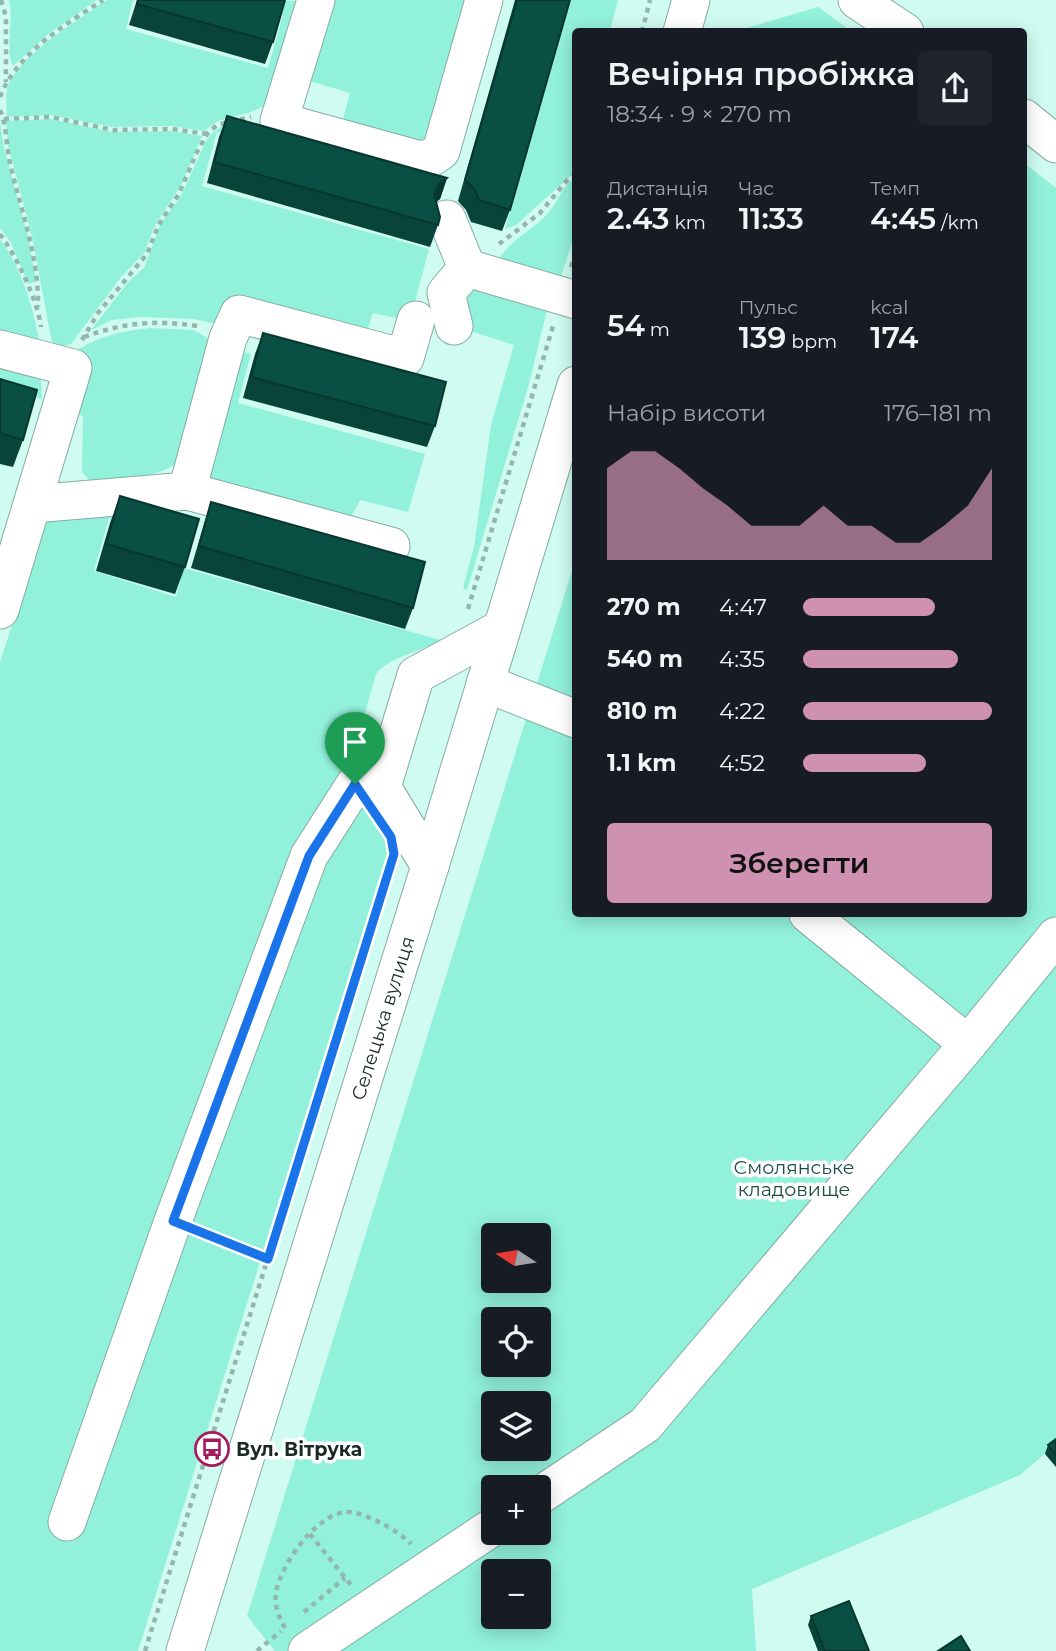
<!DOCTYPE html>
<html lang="uk">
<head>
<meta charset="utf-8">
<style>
  :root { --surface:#171b24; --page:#20242c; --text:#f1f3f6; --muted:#9ea1a6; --accent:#cf91b2 }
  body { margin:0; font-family:Montserrat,sans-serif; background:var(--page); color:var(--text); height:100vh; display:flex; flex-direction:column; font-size:26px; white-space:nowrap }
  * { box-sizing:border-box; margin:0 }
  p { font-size:23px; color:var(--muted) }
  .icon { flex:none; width:38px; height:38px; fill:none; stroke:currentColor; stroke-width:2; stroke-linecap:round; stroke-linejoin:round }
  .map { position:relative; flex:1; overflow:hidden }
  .side { position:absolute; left:572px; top:28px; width:455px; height:889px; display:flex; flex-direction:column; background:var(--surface); border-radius:7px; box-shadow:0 4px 18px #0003 }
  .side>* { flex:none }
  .needle { width:46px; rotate:282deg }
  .buttons { position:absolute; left:481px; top:1223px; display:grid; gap:14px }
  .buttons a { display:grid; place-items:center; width:70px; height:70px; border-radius:7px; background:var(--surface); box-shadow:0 4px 18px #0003; font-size:35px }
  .pin { position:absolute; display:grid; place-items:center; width:60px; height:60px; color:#fff; margin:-72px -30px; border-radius:50% 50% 50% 0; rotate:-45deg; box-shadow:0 0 7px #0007 }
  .pin .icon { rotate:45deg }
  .round { display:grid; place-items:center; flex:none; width:74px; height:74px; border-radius:7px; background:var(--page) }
  .head { display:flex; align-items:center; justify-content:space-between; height:119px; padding:0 35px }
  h1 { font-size:32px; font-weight:600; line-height:52px }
  .metrics { display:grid; grid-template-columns:repeat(3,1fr); gap:10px; height:119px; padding:7px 35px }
  .metrics div { display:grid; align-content:center }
  .metrics b { font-size:30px; font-weight:600 }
  .metrics small { font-size:19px; font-weight:400 }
  .metrics p { font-size:19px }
  .chart { height:196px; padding:14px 35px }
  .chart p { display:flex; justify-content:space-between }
  .chart svg { width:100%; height:126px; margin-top:7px; fill:var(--accent); opacity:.7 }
  .cta { display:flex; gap:14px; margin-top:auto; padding:14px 35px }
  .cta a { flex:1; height:80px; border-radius:7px; background:var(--accent); color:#111; font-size:28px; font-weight:600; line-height:80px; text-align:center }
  ul { padding:0 35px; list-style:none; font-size:23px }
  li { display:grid; grid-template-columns:112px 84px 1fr; align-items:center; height:52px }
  li i { height:18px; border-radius:9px; background:var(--accent) }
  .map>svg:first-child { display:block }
</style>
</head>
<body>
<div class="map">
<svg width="1056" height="1651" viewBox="0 0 1056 1651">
  <rect width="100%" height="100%" fill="#cffbf0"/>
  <!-- green -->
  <g fill="#92f1db" fill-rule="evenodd">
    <path d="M 9,0 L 97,0 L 47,35 L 13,66 C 5,51 14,21 9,0 Z"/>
    <path d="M 107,0 L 133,0 L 126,29 L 268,68 L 283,15 L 250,5 L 252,0 L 298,1 L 267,103 C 249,119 222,112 205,131 L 172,126 L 113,127 L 51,115 L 7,117 C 7,108 5,98 7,90 C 14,58 81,18 107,0 Z"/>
    <polygon points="328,0 473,0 435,130 421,145 341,127 350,93 306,80"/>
    <polygon points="571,0 618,0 610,31 576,32 576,171 516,225 505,229"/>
    <polygon points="818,7 851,31 739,31 740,30"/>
    <polygon points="50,119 112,132 170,131 202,136 182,184 155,225 144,253 122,276 71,344 55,348 51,338 32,236 8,145 6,121"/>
    <polygon points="0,121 4,148 28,236 36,282 28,284 11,243 0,228"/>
    <polygon points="223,126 236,126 246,140 217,132 202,186 429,249 410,321 373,313 368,328 363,334 226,326 194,319 141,317 112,320 91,330 129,281 144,268 161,223 181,196 206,141 213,132"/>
    <path d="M 1024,163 L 1056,188 L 1056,1444 L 1020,1475 L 752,1589 L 756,1651 L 275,1651 L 247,1616 L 576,558 L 576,914 L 1024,914 ZM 494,1236 L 539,1236 L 539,1281 L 494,1281 ZM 494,1320 L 539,1320 L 539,1365 L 494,1365 ZM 494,1404 L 539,1404 L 539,1449 L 494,1449 ZM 494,1488 L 539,1488 L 539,1533 L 494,1533 ZM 494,1572 L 539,1572 L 539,1617 L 494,1617 Z"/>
    <path d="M 576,177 L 576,230 L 560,280 L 509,272 L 500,257 C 513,238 535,229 549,212 C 558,201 563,184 576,177 Z"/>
    <path d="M 0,239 C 22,269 34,309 40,346 L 0,342 Z"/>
    <polygon points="465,277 547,310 529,384 467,590 463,588 474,547 491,425 514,345 467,330"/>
    <path d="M 150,328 L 194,330 L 212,341 L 185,458 C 156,480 126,478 90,481 L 82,472 L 83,416 L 63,408 L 79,349 C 101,335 124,331 150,328 Z"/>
    <polygon points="232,349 251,354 238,403 425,454 408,512 360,500 350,519 210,486 201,462"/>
    <polygon points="0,356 40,365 42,399 0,390"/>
    <path d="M 133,507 L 137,525 L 109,518 L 94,571 L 176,597 L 184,568 L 440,640 C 420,653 392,655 376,674 L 350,766 L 356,795 L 382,829 L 388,846 L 388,854 L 138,1651 L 0,1651 L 0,662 L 46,520 Z"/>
  </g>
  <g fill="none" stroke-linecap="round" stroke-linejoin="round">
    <!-- minor casing -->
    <g stroke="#84ada3" stroke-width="39">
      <g id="minor">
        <polyline points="316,0 279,121 417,159 429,159 441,151 484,0"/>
        <polyline points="857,0 905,32"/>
        <polyline points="682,32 691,0"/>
        <polyline points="1024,118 1056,144"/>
        <polyline points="447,219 467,268"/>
        <polyline points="467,268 576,300"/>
        <polyline points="454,326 446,293 467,268"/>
        <polyline points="0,349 73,368 0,610"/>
        <polyline points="187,491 228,338 239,314 405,358 416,320"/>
        <polyline points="33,504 187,491 391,546"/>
        <polyline points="485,683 576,719"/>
        <polyline points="430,866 382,787 416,675 502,628"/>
        <polyline points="808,914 968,1044"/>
        <polyline points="539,1496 645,1425 968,1044 1056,936"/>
        <polyline points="67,1522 173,1221 309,856 355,784 394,746"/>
        <path id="s1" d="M 185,1651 L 430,866 L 576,385"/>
        <polyline points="307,1651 494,1526"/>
      </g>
    </g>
    <!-- path -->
    <g stroke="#93b6ad" stroke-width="4.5" stroke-dasharray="5 5" stroke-linecap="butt">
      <polyline points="1,0 6,17 6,82"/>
      <polyline points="642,32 650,0"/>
      <path d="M 0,97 C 17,53 65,25 103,0"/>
      <path d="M 0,110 C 7,126 6,146 10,163 C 21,211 39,257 38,307"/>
      <polyline points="4,119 51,117 113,130 172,129 207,134"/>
      <path d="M 0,234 C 17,257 37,299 41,327"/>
      <polyline points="499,244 540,213 569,178 576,174"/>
      <polyline points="571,267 576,251"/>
      <path d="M 84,337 C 125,322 155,320 198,326"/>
      <polyline points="82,340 98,313 147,254 159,224 179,194 196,154 207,134 217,125 251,117"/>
      <polyline points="468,609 553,326"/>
      <polyline points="201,1232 268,1259"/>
      <polyline points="310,1534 351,1585"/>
      <polyline points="304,1612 345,1578"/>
      <path d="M 285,1628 C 279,1617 274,1606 276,1592 C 281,1565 314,1517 344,1512 C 362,1510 399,1531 411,1544"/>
      <polyline points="145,1651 391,864"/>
      <polyline points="257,1651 281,1631"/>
    </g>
    <!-- minor -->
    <use href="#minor" stroke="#fff" stroke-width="37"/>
  </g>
  <!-- wall -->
  <g fill="#09443a">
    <polygon points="137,0 285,0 273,42 265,64 129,25"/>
    <polygon points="515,0 570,0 510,210 502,231 471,222 466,210 458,201"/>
    <polygon points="227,116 447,178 440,199 436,202 438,225 430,247 207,183 219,137"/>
    <polygon points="263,333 435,426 427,447 243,398 255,354"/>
    <polygon points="0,379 23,440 13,467 0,464"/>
    <polygon points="120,496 185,567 175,594 96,571 110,523"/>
    <polygon points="211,502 413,608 405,629 191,568 204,524"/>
    <polygon points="1056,1439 1056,1467 1045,1454 1048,1445"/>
    <polygon points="811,1616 869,1651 818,1651 808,1625"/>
  </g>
  <!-- shaded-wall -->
  <polygon fill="#07372f" points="447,178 440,199 431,206 434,194 439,184"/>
  <!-- building -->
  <g fill="#0a4f43" stroke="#07372f" stroke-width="2">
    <polygon points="138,0 285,0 273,42 137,4"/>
    <polygon points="517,0 570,0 510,210 479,200 474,189 465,180"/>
    <polygon points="227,116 447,178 439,184 434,194 440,217 438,225 214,162"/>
    <polygon points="263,333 446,382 435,426 251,377"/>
    <polygon points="0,379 37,390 23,440 0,433"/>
    <polygon points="120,496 199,519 185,567 106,544"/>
    <polygon points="211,502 425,562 413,608 199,546"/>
    <polygon points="1056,1439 1056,1455 1048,1445"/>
    <polygon points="849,1601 869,1651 825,1651 811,1616"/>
    <polygon points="961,1636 970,1651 938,1651"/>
  </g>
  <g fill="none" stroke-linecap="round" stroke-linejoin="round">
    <!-- route casing -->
    <g stroke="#fff" stroke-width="14">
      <polygon id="route" points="355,784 391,837 394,854 268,1259 173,1221 309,856"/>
    </g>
    <!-- route -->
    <use href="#route" stroke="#1a73e8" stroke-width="9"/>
  </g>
  <!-- icons -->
  <defs>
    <g id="bus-ring" transform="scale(1.75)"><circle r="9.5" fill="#fff" stroke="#a5195e" stroke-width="1.5"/><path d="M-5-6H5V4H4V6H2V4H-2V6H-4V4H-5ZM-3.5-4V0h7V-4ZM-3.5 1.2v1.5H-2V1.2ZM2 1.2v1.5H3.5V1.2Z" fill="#a5195e"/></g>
  </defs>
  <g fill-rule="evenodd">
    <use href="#bus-ring" x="212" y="1449"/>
  </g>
  <g text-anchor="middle" stroke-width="7" stroke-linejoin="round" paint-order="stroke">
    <!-- street labels -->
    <g font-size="19" fill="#182824" stroke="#fff">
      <text dy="7" stroke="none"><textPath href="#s1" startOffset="663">Селецька вулиця</textPath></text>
    </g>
    <!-- park labels -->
    <g font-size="19" fill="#1b4d43" stroke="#fff">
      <text x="794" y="1174">Смолянське<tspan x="794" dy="22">кладовище</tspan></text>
    </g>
    <!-- poi labels -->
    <g font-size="19" font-weight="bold" fill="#182824" stroke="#fff" text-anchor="start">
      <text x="236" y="1456">Вул. Вітрука</text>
    </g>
  </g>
</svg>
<div class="buttons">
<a><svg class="needle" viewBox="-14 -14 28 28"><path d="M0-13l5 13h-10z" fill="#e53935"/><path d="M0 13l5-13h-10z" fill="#9ea1a6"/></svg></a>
<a><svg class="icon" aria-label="locate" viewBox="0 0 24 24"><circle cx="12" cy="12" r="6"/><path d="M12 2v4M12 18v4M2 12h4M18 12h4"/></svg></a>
<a><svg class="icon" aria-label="layers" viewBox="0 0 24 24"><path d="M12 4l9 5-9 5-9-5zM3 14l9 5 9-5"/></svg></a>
<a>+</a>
<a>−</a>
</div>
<div class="pin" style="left:355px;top:784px;background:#1e9e55"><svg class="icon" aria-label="arrive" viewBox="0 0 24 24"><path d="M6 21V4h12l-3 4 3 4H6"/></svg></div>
<section class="side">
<div class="head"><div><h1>Вечірня пробіжка</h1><p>18:34 · 9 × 270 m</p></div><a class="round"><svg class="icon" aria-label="share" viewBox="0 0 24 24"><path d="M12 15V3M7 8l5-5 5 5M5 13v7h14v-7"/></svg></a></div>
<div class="metrics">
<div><p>Дистанція</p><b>2.43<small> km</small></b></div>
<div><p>Час</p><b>11:33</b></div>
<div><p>Темп</p><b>4:45<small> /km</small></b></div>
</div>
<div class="metrics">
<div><b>54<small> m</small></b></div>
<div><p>Пульс</p><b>139<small> bpm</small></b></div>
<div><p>kcal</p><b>174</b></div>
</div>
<div class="chart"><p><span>Набір висоти</span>176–181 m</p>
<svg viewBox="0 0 160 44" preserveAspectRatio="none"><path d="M0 44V12L10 6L20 6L30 12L40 19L50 25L60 32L70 32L80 32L90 25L100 32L110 32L120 38L130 38L140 32L150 25L160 12V44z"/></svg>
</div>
<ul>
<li><b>270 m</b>4:47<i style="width:70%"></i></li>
<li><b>540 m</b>4:35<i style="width:82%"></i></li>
<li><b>810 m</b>4:22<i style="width:100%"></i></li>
<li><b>1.1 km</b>4:52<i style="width:65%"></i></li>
</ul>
<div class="cta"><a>Зберегти</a></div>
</section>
</div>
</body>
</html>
